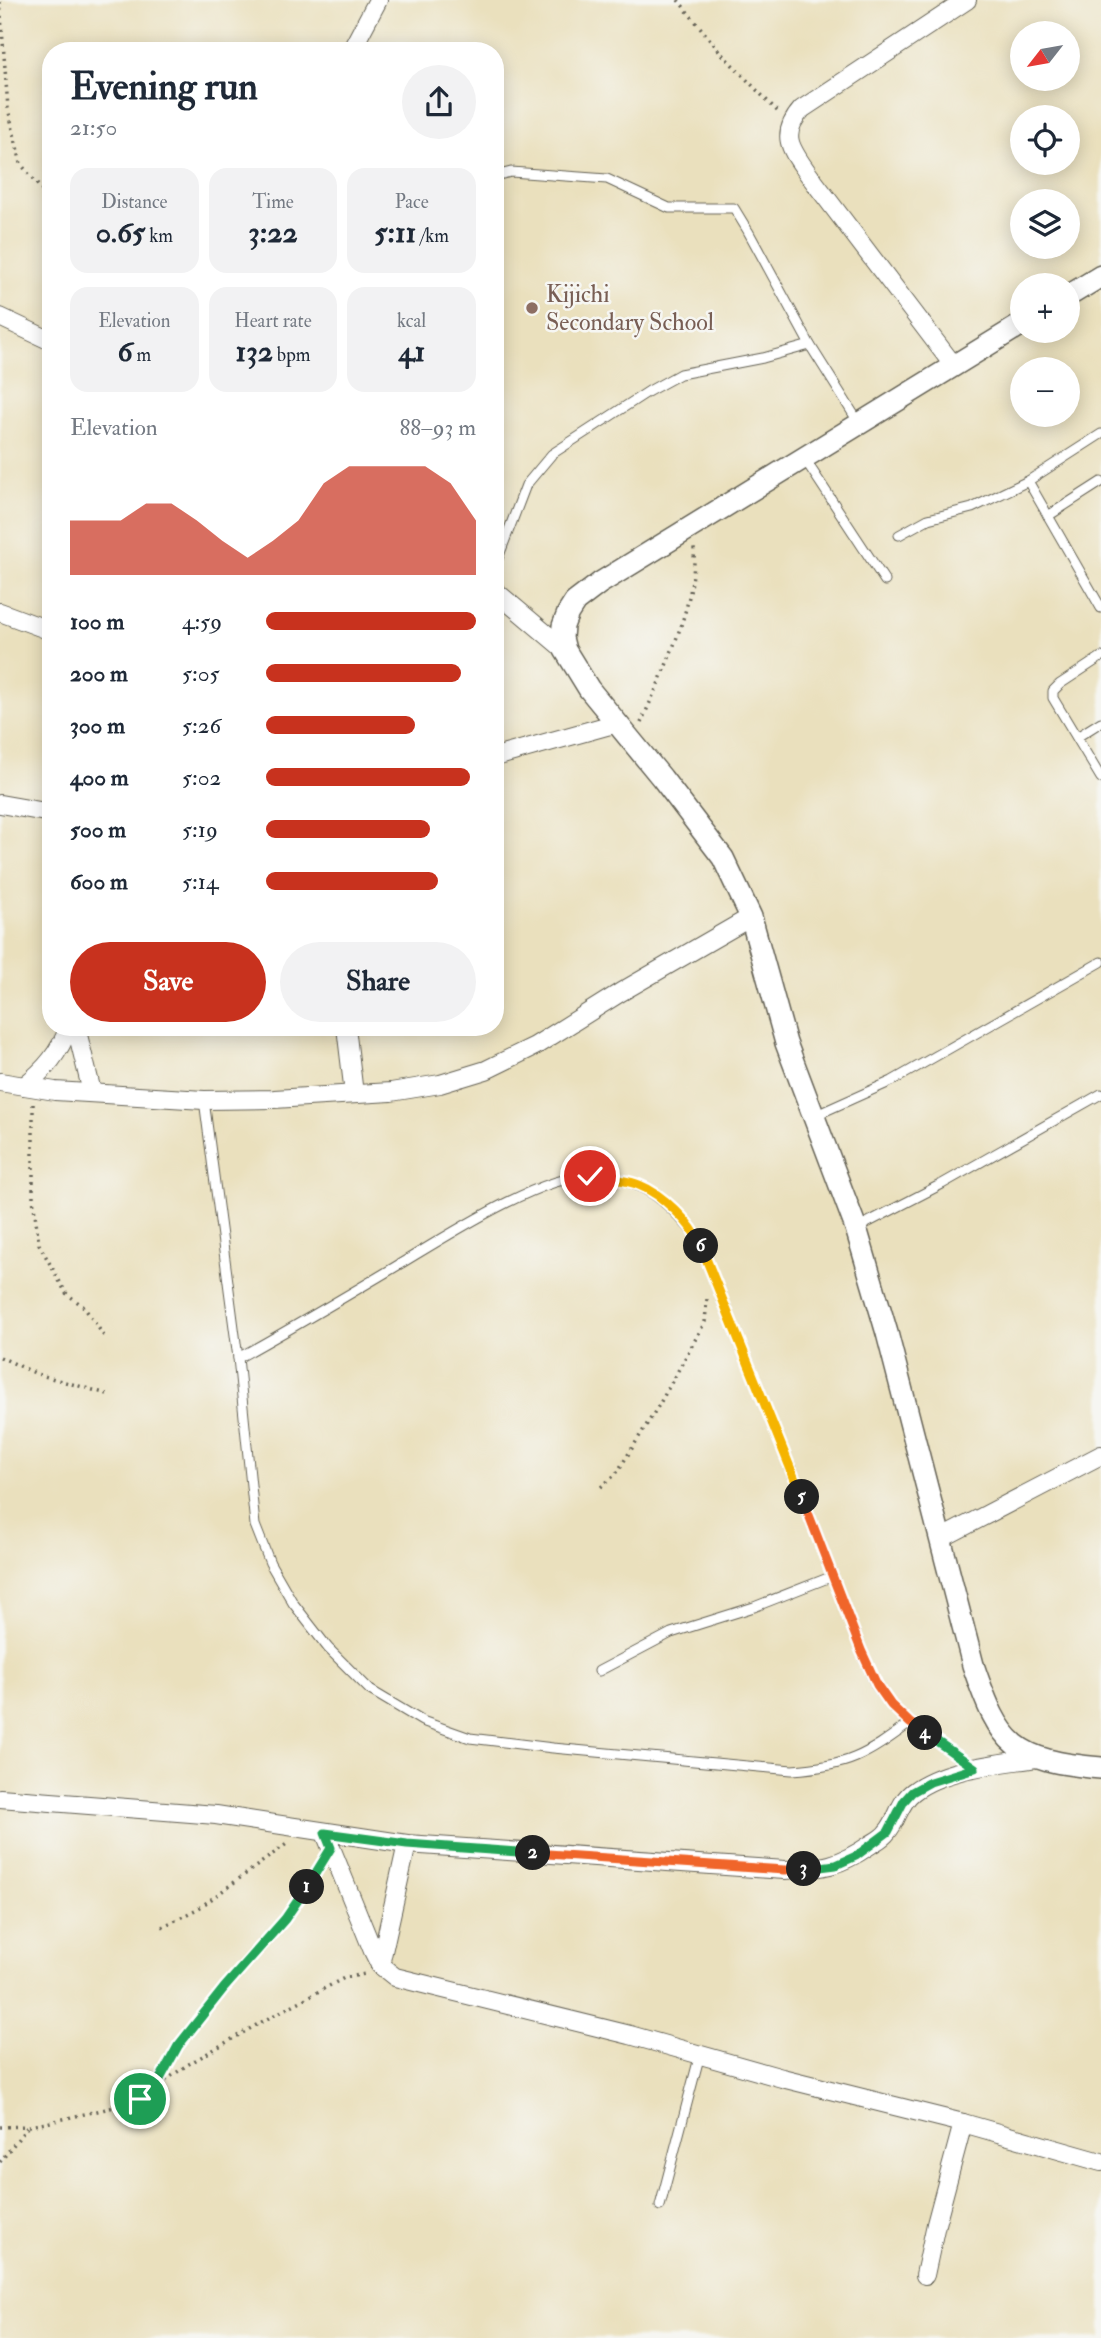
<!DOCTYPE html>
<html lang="en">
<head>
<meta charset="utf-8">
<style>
  :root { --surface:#fff; --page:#f2f2f3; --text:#1f2937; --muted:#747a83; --accent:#c8321e }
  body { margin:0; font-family:"IM FELL Double Pica",serif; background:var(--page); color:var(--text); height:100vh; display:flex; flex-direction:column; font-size:26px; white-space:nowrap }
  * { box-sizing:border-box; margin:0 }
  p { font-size:23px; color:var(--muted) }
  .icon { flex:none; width:38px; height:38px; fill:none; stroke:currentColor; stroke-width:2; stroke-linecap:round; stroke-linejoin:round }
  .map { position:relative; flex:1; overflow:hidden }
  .sheet { position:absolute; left:42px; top:42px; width:462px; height:994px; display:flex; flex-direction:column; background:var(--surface); border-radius:28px; box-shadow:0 4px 18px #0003 }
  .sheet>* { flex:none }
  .needle { width:46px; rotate:239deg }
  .controls { position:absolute; left:1010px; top:21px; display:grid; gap:14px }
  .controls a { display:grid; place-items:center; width:70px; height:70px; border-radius:50%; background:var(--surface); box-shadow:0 4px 18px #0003; font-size:35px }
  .pin { position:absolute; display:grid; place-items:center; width:60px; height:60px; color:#fff; margin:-30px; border:4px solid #fff; border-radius:50%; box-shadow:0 2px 7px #0007 }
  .km { position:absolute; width:35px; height:35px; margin:-18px; border-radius:50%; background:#222; color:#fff; font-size:19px; line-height:35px; text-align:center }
  .round { display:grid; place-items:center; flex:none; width:74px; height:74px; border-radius:37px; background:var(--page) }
  .overview { display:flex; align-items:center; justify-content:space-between; height:119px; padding:0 28px }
  h1 { font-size:38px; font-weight:700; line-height:52px }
  .metrics { display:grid; grid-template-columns:repeat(3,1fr); gap:10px; height:119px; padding:7px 28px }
  .metrics div { display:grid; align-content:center; border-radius:18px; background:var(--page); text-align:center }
  .metrics b { font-size:30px; font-weight:700 }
  .metrics small { font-size:19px; font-weight:400 }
  .metrics p { font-size:19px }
  .chart { height:196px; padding:14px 28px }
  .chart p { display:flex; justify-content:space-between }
  .chart svg { width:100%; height:126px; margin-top:7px; fill:var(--accent); opacity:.7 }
  .cta { display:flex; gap:14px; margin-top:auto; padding:14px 28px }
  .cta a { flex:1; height:80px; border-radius:42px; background:var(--accent); color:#fff; font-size:28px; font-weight:700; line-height:80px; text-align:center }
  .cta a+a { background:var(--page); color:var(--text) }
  ul { padding:0 28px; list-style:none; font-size:23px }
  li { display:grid; grid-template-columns:112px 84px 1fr; align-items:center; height:52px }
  li i { height:18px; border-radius:9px; background:var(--accent) }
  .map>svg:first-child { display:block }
</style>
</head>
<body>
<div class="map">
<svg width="1101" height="2338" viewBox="0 0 1101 2338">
  <rect width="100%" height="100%" fill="#f6f6f2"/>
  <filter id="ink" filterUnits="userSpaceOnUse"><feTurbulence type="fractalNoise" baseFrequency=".0143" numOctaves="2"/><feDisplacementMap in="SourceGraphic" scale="14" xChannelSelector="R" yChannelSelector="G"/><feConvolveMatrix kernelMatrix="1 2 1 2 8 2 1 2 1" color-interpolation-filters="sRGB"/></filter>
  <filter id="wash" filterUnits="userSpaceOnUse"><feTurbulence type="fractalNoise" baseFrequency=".00686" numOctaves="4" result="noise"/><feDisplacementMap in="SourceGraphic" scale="28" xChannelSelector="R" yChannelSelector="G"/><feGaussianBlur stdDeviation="1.57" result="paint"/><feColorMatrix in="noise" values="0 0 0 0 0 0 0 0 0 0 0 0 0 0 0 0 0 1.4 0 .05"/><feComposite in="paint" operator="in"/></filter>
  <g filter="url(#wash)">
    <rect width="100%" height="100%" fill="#eae0bd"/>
  </g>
  <g filter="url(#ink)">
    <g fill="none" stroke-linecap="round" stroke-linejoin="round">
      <!-- service casing -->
      <g stroke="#646154" stroke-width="11">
        <g id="service">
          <polyline points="495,176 511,172 607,179 669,208 734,208 748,231 810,345 859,423"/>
          <polyline points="804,458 885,581"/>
          <polyline points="1028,481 1101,608"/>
          <polyline points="1048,516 1101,482"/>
          <polyline points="899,535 928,519 972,508 1028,481 1101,434"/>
          <polyline points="495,566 526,485 552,454 649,391 680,374 763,358 810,345"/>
          <polyline points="1101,657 1060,684 1053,691 1053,698 1101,778"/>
          <polyline points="1077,737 1101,722"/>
          <path d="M 204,1100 L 238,1358 L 255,1525 L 270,1563 L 293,1603 L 328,1648 L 370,1690 L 422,1721 L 470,1738 L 553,1748 L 792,1770 C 849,1766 865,1756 910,1723"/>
          <polyline points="814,1116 892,1081 1101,962"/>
          <polyline points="857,1228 942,1184 1101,1094"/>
          <path d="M 238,1358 C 291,1329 343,1298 395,1267 C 439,1241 542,1173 591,1176 C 643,1178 666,1199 697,1237 L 801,1494 L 861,1650 L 876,1685 L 891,1705 L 910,1723 L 974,1767"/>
          <polyline points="599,1671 671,1633 754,1607 833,1576"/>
          <polyline points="660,2206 700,2054"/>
        </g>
      </g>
      <!-- minor casing -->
      <g stroke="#646154" stroke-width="20">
        <g id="minor">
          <polyline points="351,51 378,0"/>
          <polyline points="0,317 51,341"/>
          <path d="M 954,366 L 809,175 C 792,150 778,136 802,109 L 967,0"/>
          <polyline points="495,591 565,650"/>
          <polyline points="0,612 51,631"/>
          <polyline points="495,757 617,723"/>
          <polyline points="0,804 51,813"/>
          <polyline points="76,1027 92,1092"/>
          <polyline points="346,1027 354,1094"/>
          <polyline points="0,1082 55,1091 204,1100 274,1099 391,1092 440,1084 486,1070 535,1046 621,992 751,917"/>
          <path d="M 24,1086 C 46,1069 59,1053 69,1027"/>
          <polyline points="940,1539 1101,1455"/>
          <path d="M 0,1798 L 216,1815 L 407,1844 L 785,1870 C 823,1868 838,1867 870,1845 C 876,1841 883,1838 887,1832 C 898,1820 899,1802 913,1792 C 944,1768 998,1764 1036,1758"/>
          <polyline points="325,1833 373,1951 380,1965 395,1977 630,2035 782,2078 963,2123 1101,2162"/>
          <polyline points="380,1965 407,1844"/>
          <polyline points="925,2275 936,2224 963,2123"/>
        </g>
      </g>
      <!-- tertiary casing -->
      <g stroke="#646154" stroke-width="24">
        <g id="tertiary">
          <polyline points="1068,296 1101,276"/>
          <path d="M 1022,324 L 600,583 L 575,602 L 568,613 L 563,626 L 562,638 L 565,650 L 589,689 L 662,778 L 723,858 L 751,917 L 786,1043 L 856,1228 L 887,1333 L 973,1665 C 1001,1747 1014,1760 1101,1768"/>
        </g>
      </g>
      <!-- path -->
      <g stroke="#646154" stroke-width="3.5" stroke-dasharray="2 5" stroke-linecap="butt">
        <polyline points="678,0 721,53 779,113"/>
        <polyline points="0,2 8,108 21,164 51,202"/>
        <path d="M 641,723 C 663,672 697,604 694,548"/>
        <polyline points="33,1104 33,1198 39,1244 66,1293 84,1307 104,1336"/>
        <polyline points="0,1357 37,1374 107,1394"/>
        <polyline points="601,1487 616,1474 659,1405 705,1322 707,1299"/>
        <polyline points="162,1927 199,1908 288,1843"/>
        <polyline points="157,2085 178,2046 224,1988 285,1919 320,1865"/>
        <polyline points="0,2127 28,2126 46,2123 123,2105 140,2099 187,2065 265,2020 344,1978 365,1974"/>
        <polyline points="0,2162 28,2126"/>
      </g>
      <!-- service -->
      <use href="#service" stroke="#fff" stroke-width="9"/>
      <!-- minor -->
      <use href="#minor" stroke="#fff" stroke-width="18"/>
      <!-- tertiary -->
      <use href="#tertiary" stroke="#fff" stroke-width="21"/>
    </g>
  </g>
  <g fill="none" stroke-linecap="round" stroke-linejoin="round" filter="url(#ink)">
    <!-- split-1 casing -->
    <g stroke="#fff" stroke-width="14">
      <polyline id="split-1" points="140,2099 155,2088 178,2046 224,1988 285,1919 307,1887"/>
    </g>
    <!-- split-2 casing -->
    <g stroke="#fff" stroke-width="14">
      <polyline id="split-2" points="307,1887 331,1848 325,1833 407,1844 533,1853"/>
    </g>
    <!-- split-3 casing -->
    <g stroke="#fff" stroke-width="14">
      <polyline id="split-3" points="533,1853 785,1870 804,1869"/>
    </g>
    <!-- split-4 casing -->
    <g stroke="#fff" stroke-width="14">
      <polyline id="split-4" points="804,1869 836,1865 856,1856 888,1832 904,1801 912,1792 930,1782 975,1768 925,1733"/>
    </g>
    <!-- split-5 casing -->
    <g stroke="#fff" stroke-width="14">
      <polyline id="split-5" points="802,1497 861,1650 877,1685 891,1705 910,1723 925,1733"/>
    </g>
    <!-- split-6 casing -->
    <g stroke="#fff" stroke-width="14">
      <polyline id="split-6" points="701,1246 802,1497"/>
    </g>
    <!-- split-7 casing -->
    <g stroke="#fff" stroke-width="14">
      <path id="split-7" d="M 590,1176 C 606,1178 624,1179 639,1185 C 662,1194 692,1223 701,1246"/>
    </g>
    <!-- split-1 -->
    <use href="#split-1" stroke="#22a559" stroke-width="9"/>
    <!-- split-2 -->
    <use href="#split-2" stroke="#22a559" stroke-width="9"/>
    <!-- split-3 -->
    <use href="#split-3" stroke="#f0652b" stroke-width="9"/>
    <!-- split-4 -->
    <use href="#split-4" stroke="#22a559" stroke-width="9"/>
    <!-- split-5 -->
    <use href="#split-5" stroke="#f0652b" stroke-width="9"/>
    <!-- split-6 -->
    <use href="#split-6" stroke="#f5b400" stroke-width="9"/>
    <!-- split-7 -->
    <use href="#split-7" stroke="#f5b400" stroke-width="9"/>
  </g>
  <!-- markers -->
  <circle fill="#8d6e63" stroke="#f6f6f2" stroke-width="2.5" cx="532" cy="308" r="7"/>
  <g text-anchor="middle" stroke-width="5" stroke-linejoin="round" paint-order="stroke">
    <!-- education labels -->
    <g font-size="24" fill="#785e54" stroke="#f6f6f2" text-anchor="start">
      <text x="546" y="302">Kijichi<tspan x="546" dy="28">Secondary School</tspan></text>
    </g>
  </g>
</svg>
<div class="controls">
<a><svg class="needle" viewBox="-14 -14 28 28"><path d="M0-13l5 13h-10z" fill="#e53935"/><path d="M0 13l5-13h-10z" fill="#747a83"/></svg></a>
<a><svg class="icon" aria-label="locate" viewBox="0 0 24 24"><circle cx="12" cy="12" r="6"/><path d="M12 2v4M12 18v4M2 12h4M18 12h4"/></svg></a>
<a><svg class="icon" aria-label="layers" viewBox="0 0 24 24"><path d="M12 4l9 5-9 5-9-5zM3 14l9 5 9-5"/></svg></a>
<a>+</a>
<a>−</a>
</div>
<div class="pin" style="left:140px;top:2099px;background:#1e9e55"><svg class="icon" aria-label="arrive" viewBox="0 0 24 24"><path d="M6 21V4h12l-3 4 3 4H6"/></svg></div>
<div class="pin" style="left:590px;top:1176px;background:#d93025"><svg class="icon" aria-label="check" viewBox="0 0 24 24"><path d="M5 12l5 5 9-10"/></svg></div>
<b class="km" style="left:307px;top:1887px">1</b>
<b class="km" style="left:533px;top:1853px">2</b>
<b class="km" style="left:804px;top:1869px">3</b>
<b class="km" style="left:925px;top:1733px">4</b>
<b class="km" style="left:802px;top:1497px">5</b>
<b class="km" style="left:701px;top:1246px">6</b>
<section class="sheet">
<div class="overview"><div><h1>Evening run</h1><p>21:50</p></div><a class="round"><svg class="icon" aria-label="share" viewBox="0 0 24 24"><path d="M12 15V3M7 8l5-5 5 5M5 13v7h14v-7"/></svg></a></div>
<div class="metrics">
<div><p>Distance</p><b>0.65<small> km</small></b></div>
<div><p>Time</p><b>3:22</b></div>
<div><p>Pace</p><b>5:11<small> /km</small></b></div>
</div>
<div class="metrics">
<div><p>Elevation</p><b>6<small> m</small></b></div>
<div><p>Heart rate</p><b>132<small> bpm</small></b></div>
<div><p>kcal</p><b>41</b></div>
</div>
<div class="chart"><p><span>Elevation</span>88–93 m</p>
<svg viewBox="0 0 160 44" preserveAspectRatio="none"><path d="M0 44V25L10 25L20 25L30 19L40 19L50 25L60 32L70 38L80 32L90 25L100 12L110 6L120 6L130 6L140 6L150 12L160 25V44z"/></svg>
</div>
<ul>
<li><b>100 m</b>4:59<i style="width:100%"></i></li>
<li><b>200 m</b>5:05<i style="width:93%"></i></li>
<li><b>300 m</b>5:26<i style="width:71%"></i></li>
<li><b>400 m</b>5:02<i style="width:97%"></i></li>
<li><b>500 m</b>5:19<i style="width:78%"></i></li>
<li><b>600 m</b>5:14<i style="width:82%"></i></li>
</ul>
<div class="cta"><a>Save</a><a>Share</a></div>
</section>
</div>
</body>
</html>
